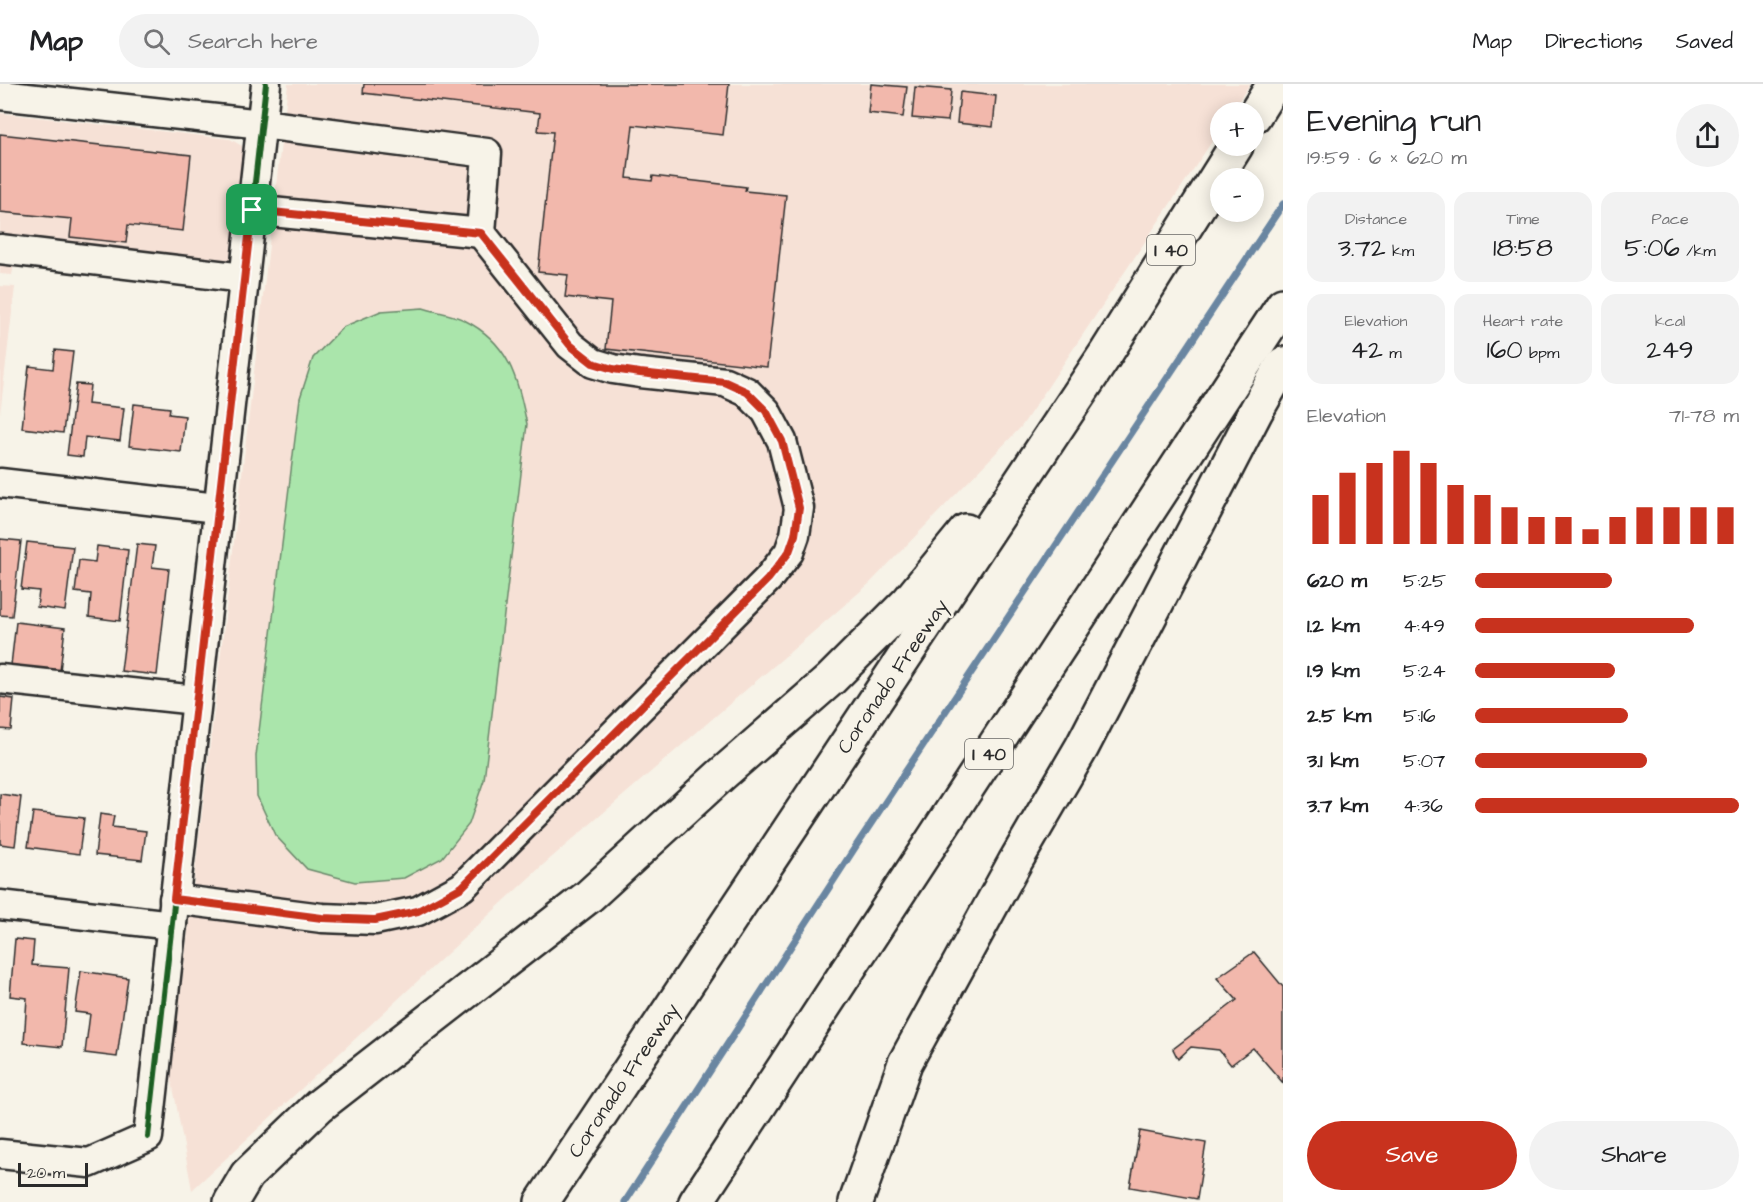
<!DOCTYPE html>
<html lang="en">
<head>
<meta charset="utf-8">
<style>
  :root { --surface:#fff; --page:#f2f2f2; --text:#202124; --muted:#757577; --line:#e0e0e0; --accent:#c8321e }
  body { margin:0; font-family:"Architects Daughter",sans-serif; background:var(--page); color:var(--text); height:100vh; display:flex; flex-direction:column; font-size:22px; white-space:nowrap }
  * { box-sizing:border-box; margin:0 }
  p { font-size:20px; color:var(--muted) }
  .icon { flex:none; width:33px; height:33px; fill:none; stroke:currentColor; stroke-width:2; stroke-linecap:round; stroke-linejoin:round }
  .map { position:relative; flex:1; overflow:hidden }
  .drawer { display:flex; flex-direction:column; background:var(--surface); width:480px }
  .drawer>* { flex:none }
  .tools { position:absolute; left:1210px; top:18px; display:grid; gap:12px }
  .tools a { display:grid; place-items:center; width:54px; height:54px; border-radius:50%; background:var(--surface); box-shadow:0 3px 15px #0003; font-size:30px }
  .scale { position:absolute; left:18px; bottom:15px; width:70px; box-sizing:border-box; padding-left:6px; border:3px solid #2b2b2b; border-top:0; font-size:16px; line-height:21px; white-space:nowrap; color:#2b2b2b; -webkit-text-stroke:4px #f7f3e8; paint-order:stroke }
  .pin { position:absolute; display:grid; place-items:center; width:51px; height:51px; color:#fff; margin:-26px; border-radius:12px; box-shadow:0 3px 9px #0006 }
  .round { display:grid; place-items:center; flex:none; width:63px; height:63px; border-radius:32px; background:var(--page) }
  .overview { display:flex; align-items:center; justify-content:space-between; height:102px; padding:0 24px }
  h1 { font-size:33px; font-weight:600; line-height:45px }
  .stats { display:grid; grid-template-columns:repeat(3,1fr); gap:9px; height:102px; padding:6px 24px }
  .stats div { display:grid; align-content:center; border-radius:15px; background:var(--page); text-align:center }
  .stats b { font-size:26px; font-weight:600 }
  .stats small { font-size:16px; font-weight:400 }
  .stats p { font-size:16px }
  .chart { height:168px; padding:12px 24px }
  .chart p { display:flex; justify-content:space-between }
  .chart svg { width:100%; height:108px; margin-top:6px; stroke:var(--accent); stroke-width:6 }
  .cta { display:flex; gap:12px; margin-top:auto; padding:12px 24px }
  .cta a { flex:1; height:69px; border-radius:36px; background:var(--accent); color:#fff; font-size:24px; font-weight:600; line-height:69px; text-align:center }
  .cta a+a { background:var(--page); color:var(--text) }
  ul { padding:0 24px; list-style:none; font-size:20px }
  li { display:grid; grid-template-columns:96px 72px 1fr; align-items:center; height:45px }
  li i { height:15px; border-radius:8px; background:var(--accent) }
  header { display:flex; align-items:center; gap:36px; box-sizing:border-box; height:84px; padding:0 30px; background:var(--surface); border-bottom:2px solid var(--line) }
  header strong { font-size:28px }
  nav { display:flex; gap:33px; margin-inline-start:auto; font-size:21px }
  .search { width:420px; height:54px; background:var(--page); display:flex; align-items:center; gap:15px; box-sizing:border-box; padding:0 21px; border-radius:33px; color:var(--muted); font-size:22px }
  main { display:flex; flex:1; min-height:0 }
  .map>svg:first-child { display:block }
</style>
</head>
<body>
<header>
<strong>Map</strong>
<div class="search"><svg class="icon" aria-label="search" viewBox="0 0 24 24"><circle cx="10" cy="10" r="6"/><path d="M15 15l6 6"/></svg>Search here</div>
<nav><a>Map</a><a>Directions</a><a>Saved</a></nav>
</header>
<main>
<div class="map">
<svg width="1283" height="1118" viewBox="0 0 1283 1118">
  <rect width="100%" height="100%" fill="#f7f3e8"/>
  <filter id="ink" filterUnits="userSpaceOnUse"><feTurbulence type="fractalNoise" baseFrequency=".0167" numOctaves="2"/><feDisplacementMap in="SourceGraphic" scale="12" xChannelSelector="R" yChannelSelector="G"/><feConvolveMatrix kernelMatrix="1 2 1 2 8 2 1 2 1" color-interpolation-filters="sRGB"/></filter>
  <g filter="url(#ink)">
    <!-- built -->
    <g fill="#f6e1d6">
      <polygon points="288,0 1250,0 1231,28 1221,28 1221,44 1021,343 870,499 544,780 192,1106 171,992"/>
      <polygon points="0,29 230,55 242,62 244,79 229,206 14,181 12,191 0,190"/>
      <polygon points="0,202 15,203 0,330"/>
    </g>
    <!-- green -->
    <path fill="#aae5ab" stroke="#6a886b" stroke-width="1.5" d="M 423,224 C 436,228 452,230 464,236 C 510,259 517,294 527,340 L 484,696 L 469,740 L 442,774 L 404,794 L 355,798 L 307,785 L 275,751 L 257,712 L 256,672 L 300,314 L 313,274 L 343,243 L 381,227 Z"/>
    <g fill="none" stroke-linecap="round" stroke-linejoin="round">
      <!-- stream -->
      <polyline stroke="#6a86a1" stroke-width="7" points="625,1118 856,762 1283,120"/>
    </g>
    <!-- building -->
    <g fill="#f2b8ac" stroke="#2b2b2b" stroke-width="1.5">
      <polygon points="364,0 729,0 723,51 633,41 627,94 652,97 653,92 746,103 745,107 786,111 767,283 606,265 611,218 565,213 568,191 538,188 553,48 538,47 540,29 363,9"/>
      <polygon points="871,0 907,3 903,33 868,29"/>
      <polygon points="915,3 951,6 948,37 912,34"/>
      <polygon points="960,8 996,12 993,43 957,39"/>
      <polygon points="0,50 191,71 183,147 128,141 126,159 70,153 72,135 0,128"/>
      <polygon points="55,266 73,268 63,349 22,344 29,282 53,285"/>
      <polygon points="76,300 90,301 88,320 124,324 120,357 85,353 83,373 67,371"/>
      <polygon points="134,320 170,324 169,330 185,332 181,368 129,362"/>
      <polygon points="0,455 21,457 12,532 0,531"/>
      <polygon points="27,458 73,463 65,527 37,523 39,507 21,505"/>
      <polygon points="137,460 155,462 152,483 169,485 157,591 121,587"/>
      <polygon points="97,462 128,466 120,537 89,533 91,510 75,508 79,476 95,478"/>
      <polygon points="16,538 65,544 60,587 11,581"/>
      <polygon points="0,613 14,615 11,646 0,645"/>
      <polygon points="0,710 21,713 15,762 0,760"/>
      <polygon points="33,728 84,734 79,770 28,763"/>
      <polygon points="100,730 114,732 112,743 146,747 142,776 95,771"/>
      <polygon points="15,855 34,857 32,881 69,884 62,963 24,959 27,914 10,912"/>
      <polygon points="1254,868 1283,903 1283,999 1253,964 1231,981 1219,966 1191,963 1178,975 1173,965 1237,916 1217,894"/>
      <polygon points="81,887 128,894 117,973 85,969 90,930 75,928"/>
      <polygon points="1140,1047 1206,1059 1197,1115 1130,1103"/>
    </g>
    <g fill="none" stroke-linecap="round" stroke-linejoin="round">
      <!-- minor casing -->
      <g stroke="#2b2b2b" stroke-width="33">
        <g id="minor">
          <polyline points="0,11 262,40 487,69 481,149 252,126"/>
          <polyline points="0,165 244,194"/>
          <polyline points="0,399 217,424"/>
          <polyline points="0,595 196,616"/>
          <polyline points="174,815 322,834 375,836 418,827 462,803 768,495 789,468 795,451 799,424 782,357 766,327 747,308 725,298 640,289 613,285 593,279 570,261 481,149"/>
          <polyline points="0,821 172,841"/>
          <polyline points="0,1070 89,1079 148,1053 266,0"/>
        </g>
      </g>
      <!-- highway casing -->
      <g stroke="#2b2b2b" stroke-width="38">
        <g id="highway">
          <polyline points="1254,32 1274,0"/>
          <polyline points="231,1118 247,1091 319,1022 589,812 721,691 831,595 908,518 966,447"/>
          <polyline points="542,1118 1105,271 1236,62"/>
          <polyline points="696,1118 1283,221"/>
          <polyline points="856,1118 905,979 1015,778 1082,663 1256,327 1283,280"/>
        </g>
      </g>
      <!-- minor -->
      <use href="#minor" stroke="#f7f3e8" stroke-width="28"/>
      <!-- highway -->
      <use href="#highway" stroke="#f7f3e8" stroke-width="33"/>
      <!-- cycleway casing -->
      <g stroke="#f7f3e8" stroke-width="10">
        <polyline id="cycleway" points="148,1053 266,0"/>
      </g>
      <!-- cycleway -->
      <use href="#cycleway" stroke="#1b5e20" stroke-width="6"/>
    </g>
  </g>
  <g fill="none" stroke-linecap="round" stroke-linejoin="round" filter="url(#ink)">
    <!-- route casing -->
    <g stroke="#fff" stroke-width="12">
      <polygon id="route" points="252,126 481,149 570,261 593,279 613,285 640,289 725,298 747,308 766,327 782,357 799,424 795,451 789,468 768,495 462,803 418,827 375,836 322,834 174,815"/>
    </g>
    <!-- route -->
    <use href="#route" stroke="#c8321e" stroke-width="8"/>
  </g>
  <g text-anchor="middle" stroke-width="5" stroke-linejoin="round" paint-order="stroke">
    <!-- shield labels -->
    <g fill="#f7f3e8" stroke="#686764" stroke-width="1.5">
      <rect x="1147" y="151" width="48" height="30" rx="4.5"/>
      <rect x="965" y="655" width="48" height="30" rx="4.5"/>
    </g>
    <g font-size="18" font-weight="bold" fill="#2b2b2b">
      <text x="1171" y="172">I 40</text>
      <text x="989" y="676">I 40</text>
    </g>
    <!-- street labels -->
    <g font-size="20" fill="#2b2b2b" stroke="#f7f3e8">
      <text transform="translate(892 592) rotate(-56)" y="7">Coronado Freeway</text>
      <text transform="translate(623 996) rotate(-56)" y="7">Coronado Freeway</text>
    </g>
  </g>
</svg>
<div class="tools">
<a>+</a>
<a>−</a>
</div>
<div class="scale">20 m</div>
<div class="pin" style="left:252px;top:126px;background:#1e9e55"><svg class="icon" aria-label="arrive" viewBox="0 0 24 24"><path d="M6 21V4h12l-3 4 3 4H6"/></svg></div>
</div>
<section class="drawer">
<div class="overview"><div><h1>Evening run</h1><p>19:59 · 6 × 620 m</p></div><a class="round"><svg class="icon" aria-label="share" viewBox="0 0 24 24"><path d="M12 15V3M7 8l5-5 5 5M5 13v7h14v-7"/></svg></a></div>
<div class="stats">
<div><p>Distance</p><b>3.72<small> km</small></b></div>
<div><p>Time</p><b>18:58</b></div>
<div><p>Pace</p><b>5:06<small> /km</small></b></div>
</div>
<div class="stats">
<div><p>Elevation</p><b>42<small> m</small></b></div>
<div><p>Heart rate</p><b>160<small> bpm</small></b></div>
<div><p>kcal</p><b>249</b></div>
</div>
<div class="chart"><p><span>Elevation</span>71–78 m</p>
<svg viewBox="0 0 160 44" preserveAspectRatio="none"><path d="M5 44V24M15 44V15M25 44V11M35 44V6M45 44V11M55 44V20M65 44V24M75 44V29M85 44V33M95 44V33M105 44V38M115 44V33M125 44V29M135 44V29M145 44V29M155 44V29"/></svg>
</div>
<ul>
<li><b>620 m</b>5:25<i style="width:52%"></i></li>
<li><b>1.2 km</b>4:49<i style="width:83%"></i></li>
<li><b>1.9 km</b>5:24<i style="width:53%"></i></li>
<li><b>2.5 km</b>5:16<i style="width:58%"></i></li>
<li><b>3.1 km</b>5:07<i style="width:65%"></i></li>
<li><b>3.7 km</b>4:36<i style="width:100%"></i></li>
</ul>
<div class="cta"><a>Save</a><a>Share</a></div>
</section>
</main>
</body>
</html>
